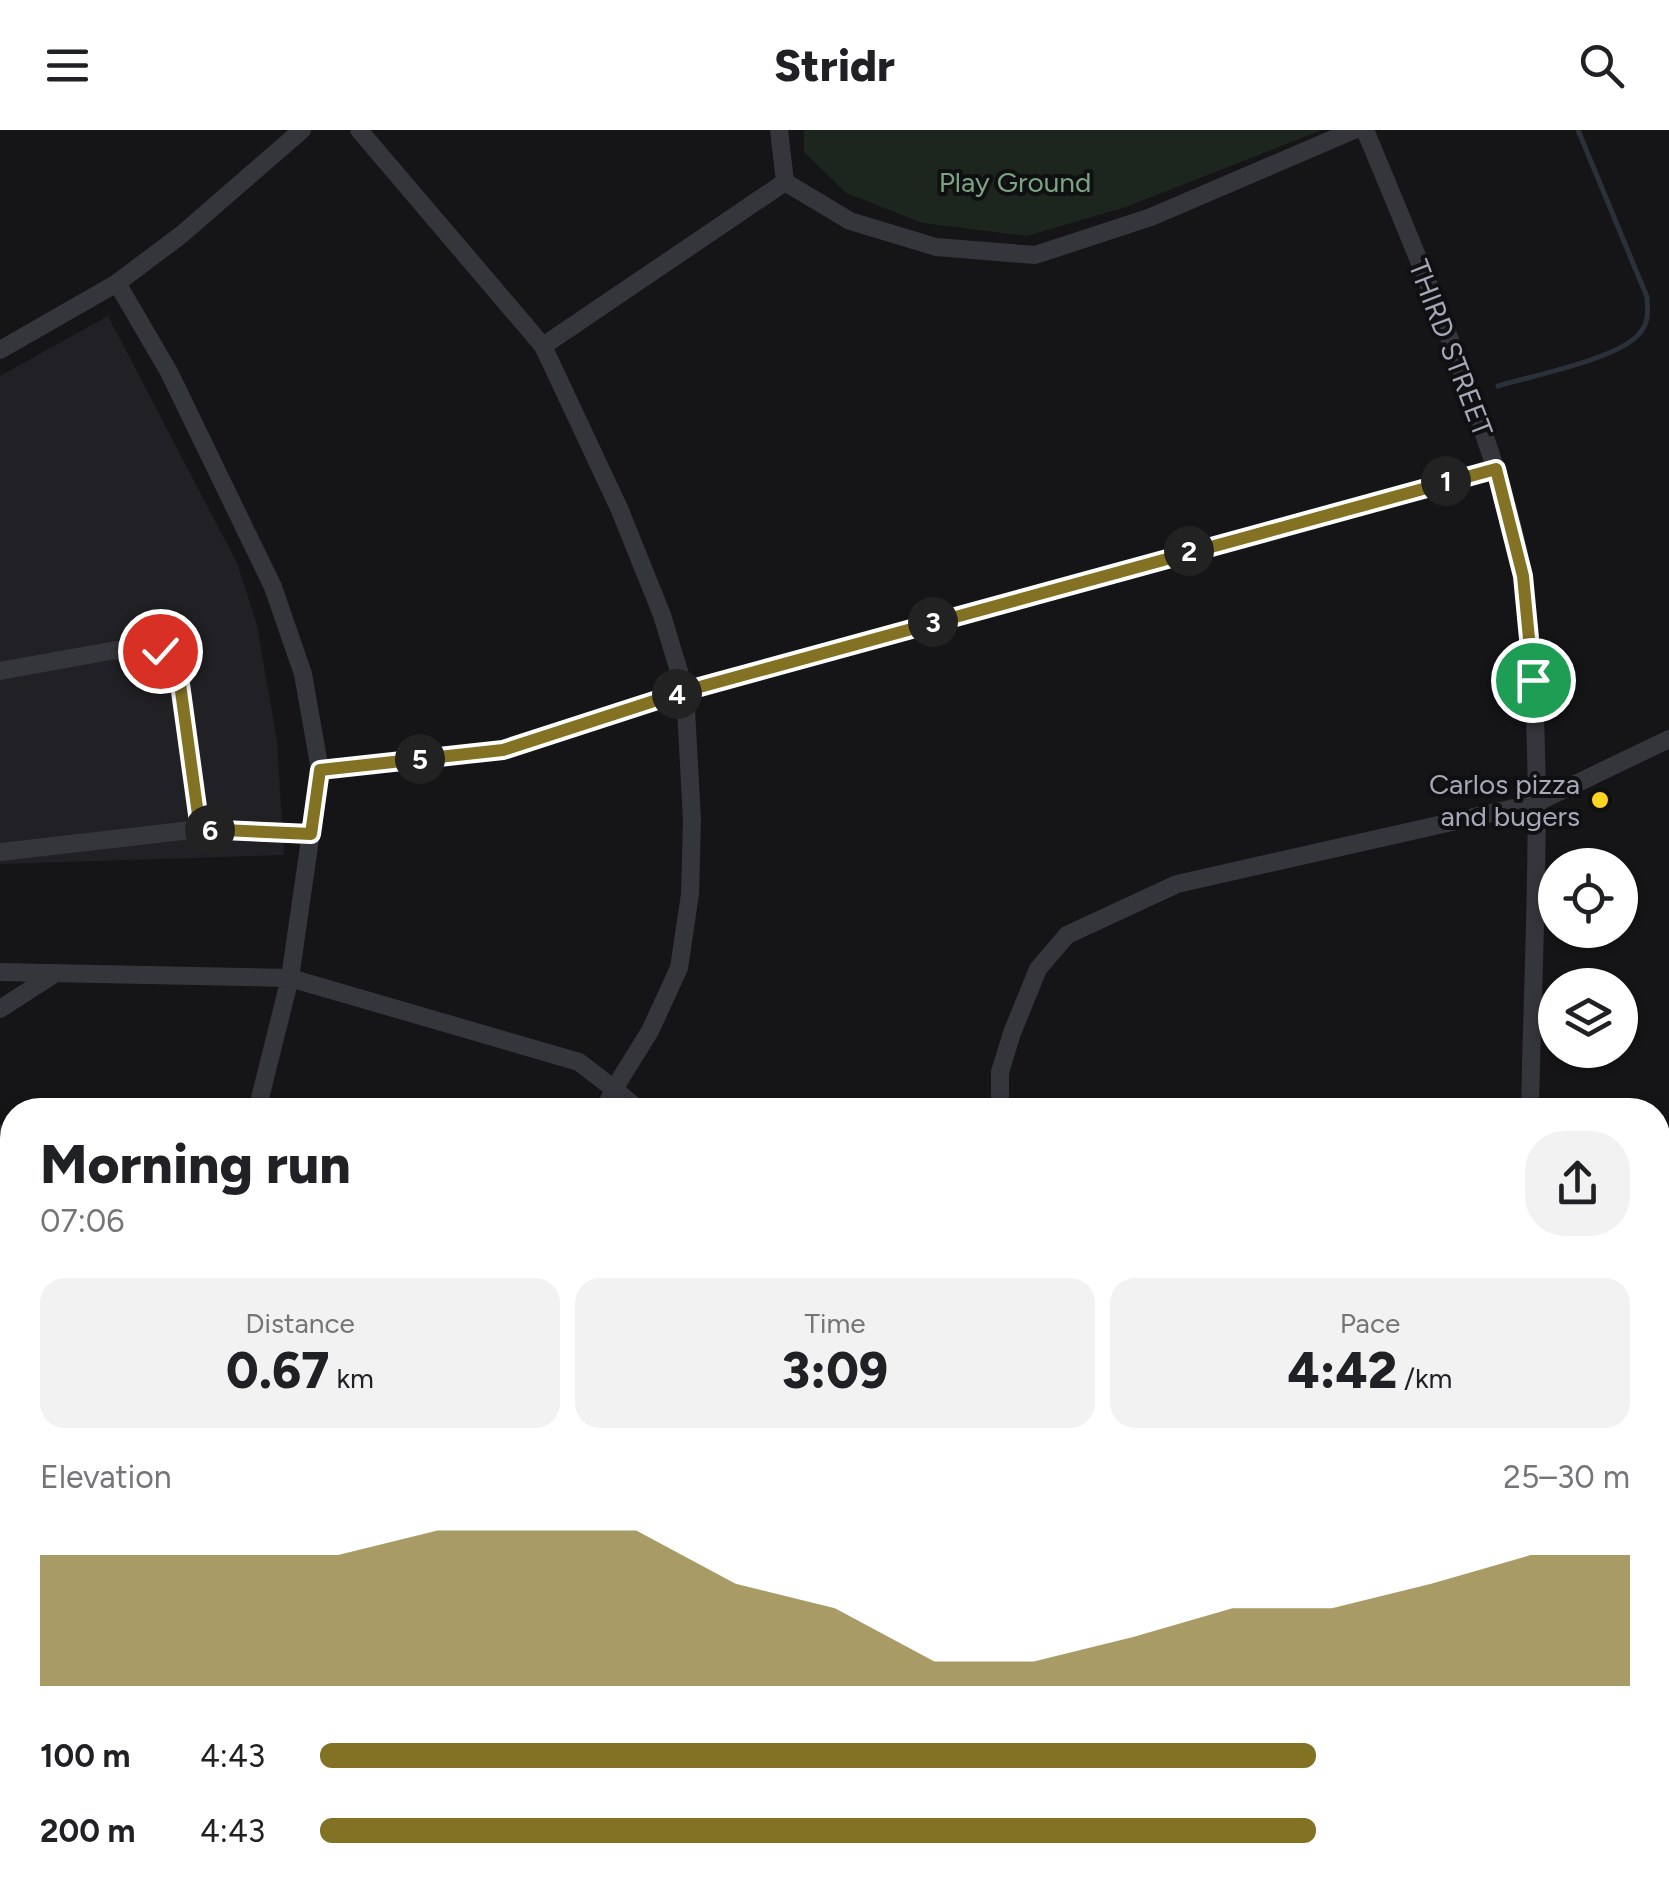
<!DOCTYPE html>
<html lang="en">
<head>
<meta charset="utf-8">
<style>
  :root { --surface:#fff; --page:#f2f2f2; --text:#202124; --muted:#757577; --accent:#847224 }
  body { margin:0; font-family:Figtree,sans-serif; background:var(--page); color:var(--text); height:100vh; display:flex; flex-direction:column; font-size:38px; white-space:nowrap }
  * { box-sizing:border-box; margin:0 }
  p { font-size:32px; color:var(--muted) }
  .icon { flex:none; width:55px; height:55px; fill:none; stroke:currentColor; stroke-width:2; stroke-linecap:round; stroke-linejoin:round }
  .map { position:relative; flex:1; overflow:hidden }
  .sheet { position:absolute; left:0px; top:968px; width:1670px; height:792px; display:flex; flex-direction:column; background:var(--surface); border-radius:40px 40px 0 0; box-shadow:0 2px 8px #0004 }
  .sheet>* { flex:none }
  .buttons { position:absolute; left:1538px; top:718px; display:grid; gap:20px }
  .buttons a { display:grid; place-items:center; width:100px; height:100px; border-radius:50%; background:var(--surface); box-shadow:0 2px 8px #0004; font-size:50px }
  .pin { position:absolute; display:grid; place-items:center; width:85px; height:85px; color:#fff; margin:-42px; border:5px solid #fff; border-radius:50%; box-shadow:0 2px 10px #0007 }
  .km { position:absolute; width:50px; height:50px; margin:-25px; border-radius:50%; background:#222; color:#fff; font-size:28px; line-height:50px; text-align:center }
  .round { display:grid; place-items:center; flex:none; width:105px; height:105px; border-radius:40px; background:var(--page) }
  .headline { display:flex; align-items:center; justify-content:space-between; height:170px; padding:0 40px }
  h1 { font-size:55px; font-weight:800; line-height:75px }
  .figures { display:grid; grid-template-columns:repeat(3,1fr); gap:15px; height:170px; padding:10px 40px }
  .figures div { display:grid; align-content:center; border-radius:25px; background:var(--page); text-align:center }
  .figures b { font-size:50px; font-weight:800 }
  .figures small { font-size:28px; font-weight:400 }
  .figures p { font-size:28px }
  .chart { height:280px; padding:20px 40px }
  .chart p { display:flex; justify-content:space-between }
  .chart svg { width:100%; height:180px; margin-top:10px; fill:var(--accent); opacity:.7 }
  ul { padding:0 40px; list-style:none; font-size:32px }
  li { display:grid; grid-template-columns:160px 120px 1fr; align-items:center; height:75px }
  li i { height:25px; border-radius:12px; background:var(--accent) }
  header { display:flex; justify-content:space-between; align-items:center; height:130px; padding:0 40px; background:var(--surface); font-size:45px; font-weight:800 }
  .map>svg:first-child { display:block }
</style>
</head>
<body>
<header><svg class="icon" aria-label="menu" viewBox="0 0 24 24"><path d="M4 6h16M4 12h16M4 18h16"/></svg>Stridr<svg class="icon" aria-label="search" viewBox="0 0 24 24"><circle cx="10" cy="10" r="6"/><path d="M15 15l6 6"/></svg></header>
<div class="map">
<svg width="1669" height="1759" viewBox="0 0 1669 1759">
  <rect width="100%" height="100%" fill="#151416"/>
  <!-- built -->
  <polygon fill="#212024" points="108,186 237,433 257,495 277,611 284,725 0,734 0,246"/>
  <!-- green -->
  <polygon fill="#1c251e" points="804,0 1322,0 1126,77 1027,106 922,93 846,63 804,22"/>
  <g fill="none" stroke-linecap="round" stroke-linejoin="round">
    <!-- stream -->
    <path stroke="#2a313b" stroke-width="5" d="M 1498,256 C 1531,246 1618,229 1639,204 C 1649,193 1648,182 1647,167 L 1578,0"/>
    <!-- minor -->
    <g stroke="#35353c" stroke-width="18">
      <polyline points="359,0 543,216 619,378 662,485 685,561 692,690 690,764 679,838 650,901 614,959 639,980"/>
      <path d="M 1365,0 C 1403,91 1441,182 1474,275 C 1493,331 1515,390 1523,450 C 1547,624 1533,804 1530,980"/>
      <polyline points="785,52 850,91 936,117 1035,125 1151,87 1354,0"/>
      <polyline points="117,153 169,242 273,457 303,544 320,640 290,848 579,932 614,959 604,980"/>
      <polyline points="543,216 785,52 779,0"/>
      <polyline points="0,220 117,153 181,105 302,0"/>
      <polyline points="0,541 116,520 160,521 180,554 200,699"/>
      <polyline points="320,640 503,620 685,561 1496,339"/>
      <polyline points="0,722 200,699 311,705"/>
      <polyline points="0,842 290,848 257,980"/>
      <polyline points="0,879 56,843"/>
      <polyline points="1000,980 1000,942 1012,903 1038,839 1067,805 1177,754 1536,673 1669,609"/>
      <polyline points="0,1004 12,1059"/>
      <polyline points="1658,1083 1669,1072"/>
      <polyline points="1658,1119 1669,1108"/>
      <polyline points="0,1322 12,1235"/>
      <polyline points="0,1442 1,1410"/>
      <polyline points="1658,1442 1669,1459"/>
      <polyline points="0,1476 12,1477"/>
      <polyline points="676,1748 701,1759"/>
      <polyline points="489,1759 494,1748"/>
      <polyline points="1110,1759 1118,1748"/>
      <polyline points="1147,1759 1156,1748"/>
    </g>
  </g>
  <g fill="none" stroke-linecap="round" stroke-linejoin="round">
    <!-- route casing -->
    <g stroke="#fff" stroke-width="20">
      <polyline id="route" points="160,521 180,554 200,699 311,704 320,640 503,620 685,561 1496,339 1523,446 1533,550"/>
    </g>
    <!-- route -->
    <use href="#route" stroke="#847224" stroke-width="12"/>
  </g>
  <!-- markers -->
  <circle fill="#ffd524" stroke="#100f11" stroke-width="4" cx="1600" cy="670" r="10"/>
  <g text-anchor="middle" stroke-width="8" stroke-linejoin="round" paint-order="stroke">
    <!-- park labels -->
    <g font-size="28" fill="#7ba483" stroke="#100f11">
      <text x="1015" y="62">Play Ground</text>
    </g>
    <!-- street labels -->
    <g font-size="28" fill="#a5a8b8" stroke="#100f11">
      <text transform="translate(1451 218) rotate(69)" y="10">THIRD STREET</text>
    </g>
    <!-- poi labels -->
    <g font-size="28" fill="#a5a8b8" stroke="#100f11" text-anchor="end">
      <text x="1580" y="664">Carlos pizza<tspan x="1580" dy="32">and bugers</tspan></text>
    </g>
  </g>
</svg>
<div class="buttons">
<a><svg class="icon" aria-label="locate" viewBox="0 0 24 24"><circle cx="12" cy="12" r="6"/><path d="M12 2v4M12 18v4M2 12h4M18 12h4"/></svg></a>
<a><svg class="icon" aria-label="layers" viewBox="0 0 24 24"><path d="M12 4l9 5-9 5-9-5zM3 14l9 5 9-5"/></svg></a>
</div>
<div class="pin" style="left:1533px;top:550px;background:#1e9e55"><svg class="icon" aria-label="arrive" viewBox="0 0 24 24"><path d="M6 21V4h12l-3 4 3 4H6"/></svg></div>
<div class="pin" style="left:160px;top:521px;background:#d93025"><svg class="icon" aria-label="check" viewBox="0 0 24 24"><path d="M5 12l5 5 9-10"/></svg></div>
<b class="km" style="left:1446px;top:351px">1</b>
<b class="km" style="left:1189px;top:421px">2</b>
<b class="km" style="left:933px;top:492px">3</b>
<b class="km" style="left:677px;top:564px">4</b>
<b class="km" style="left:420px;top:629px">5</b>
<b class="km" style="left:210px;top:700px">6</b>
<section class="sheet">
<div class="headline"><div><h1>Morning run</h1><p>07:06</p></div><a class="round"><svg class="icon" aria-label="share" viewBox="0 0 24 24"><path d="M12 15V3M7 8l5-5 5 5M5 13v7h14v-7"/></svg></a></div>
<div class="figures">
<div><p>Distance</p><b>0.67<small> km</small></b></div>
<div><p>Time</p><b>3:09</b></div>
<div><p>Pace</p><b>4:42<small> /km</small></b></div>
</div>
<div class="chart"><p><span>Elevation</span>25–30 m</p>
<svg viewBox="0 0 160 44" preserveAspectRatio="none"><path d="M0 44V12L10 12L20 12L30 12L40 6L50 6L60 6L70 19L80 25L90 38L100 38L110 32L120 25L130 25L140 19L150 12L160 12V44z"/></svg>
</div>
<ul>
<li><b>100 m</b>4:43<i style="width:76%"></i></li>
<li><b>200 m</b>4:43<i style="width:76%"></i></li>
</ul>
</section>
</div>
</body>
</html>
